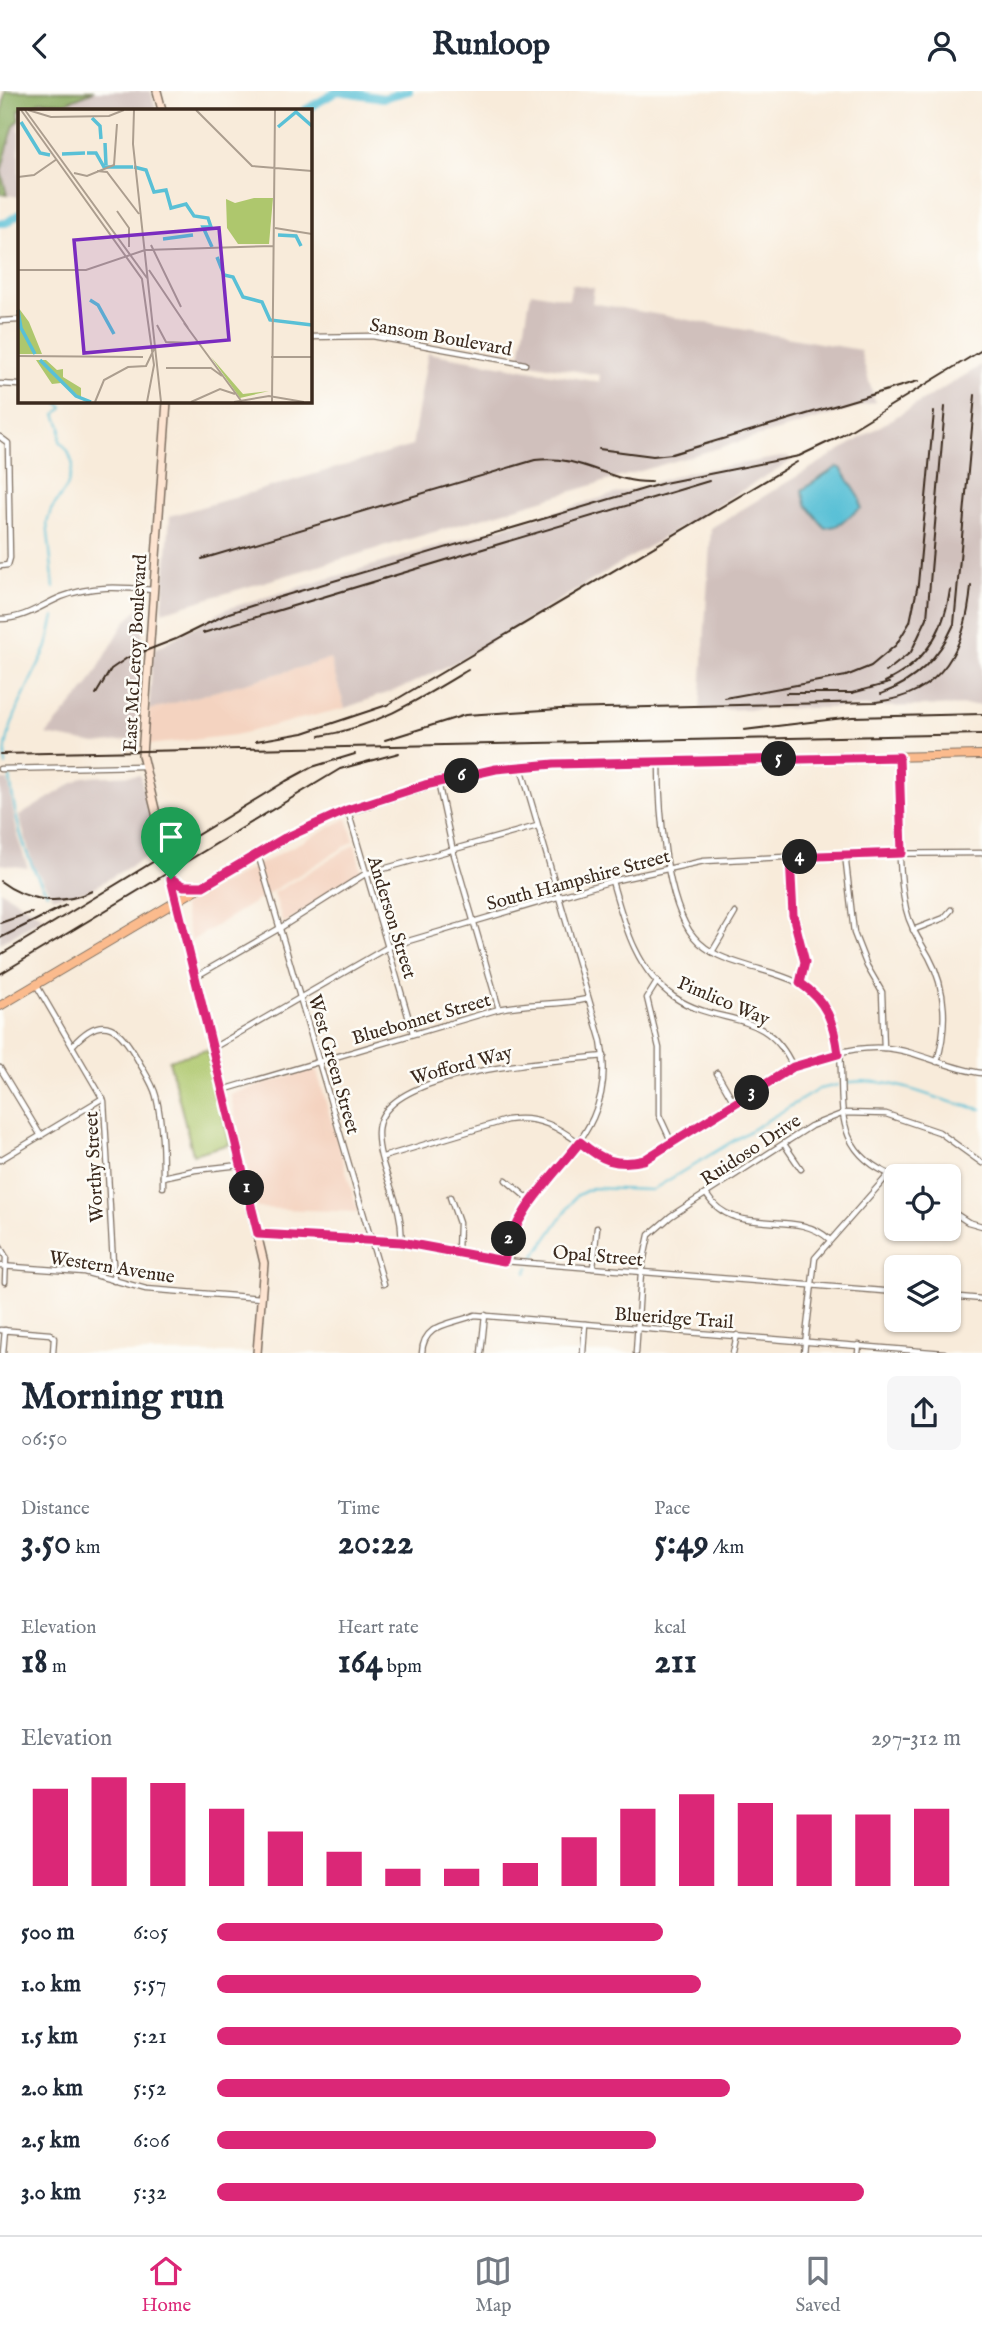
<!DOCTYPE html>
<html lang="en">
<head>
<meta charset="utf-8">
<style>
  :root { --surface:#fff; --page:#f6f6f7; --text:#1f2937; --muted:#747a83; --line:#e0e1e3; --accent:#db2777 }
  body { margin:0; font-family:"IM FELL English",serif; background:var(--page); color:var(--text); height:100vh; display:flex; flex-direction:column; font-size:26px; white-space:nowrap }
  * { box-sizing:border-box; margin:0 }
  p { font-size:23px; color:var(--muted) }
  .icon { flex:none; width:38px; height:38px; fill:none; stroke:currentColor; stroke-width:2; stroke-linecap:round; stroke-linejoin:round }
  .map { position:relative; height:1262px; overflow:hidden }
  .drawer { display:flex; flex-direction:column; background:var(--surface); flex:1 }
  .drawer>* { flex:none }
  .tools { position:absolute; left:884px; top:1073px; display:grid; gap:14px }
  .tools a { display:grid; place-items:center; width:77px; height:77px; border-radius:10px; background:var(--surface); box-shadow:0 2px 5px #0004; font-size:35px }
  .pin { position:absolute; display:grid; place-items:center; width:60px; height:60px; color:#fff; margin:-72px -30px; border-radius:50% 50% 50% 0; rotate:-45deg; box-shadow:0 0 7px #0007 }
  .pin .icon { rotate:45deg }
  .km { position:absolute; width:35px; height:35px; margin:-18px; border-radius:50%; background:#222; color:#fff; font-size:19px; line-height:35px; text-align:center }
  .round { display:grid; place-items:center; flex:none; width:74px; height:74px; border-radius:10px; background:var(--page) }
  .overview { display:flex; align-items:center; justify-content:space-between; height:119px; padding:0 21px }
  h1 { font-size:38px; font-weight:800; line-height:52px }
  .metrics { display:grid; grid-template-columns:repeat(3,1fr); gap:10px; height:119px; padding:7px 21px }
  .metrics div { display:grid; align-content:center }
  .metrics b { font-size:35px; font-weight:800 }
  .metrics small { font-size:19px; font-weight:400 }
  .metrics p { font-size:19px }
  .chart { height:196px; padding:14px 21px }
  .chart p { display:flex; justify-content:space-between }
  .chart svg { width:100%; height:126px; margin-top:7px; stroke:var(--accent); stroke-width:6 }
  ul { padding:0 21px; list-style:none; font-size:23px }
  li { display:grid; grid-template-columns:112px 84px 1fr; align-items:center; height:52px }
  li i { height:18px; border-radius:9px; background:var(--accent) }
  header { display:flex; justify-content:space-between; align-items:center; height:91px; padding:0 21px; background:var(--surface); font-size:32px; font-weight:800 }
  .tabs { display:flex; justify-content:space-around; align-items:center; height:98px; border-top:2px solid var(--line); background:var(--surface); font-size:19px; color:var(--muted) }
  .tabs a { display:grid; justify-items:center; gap:4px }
  .tabs .selected { color:var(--accent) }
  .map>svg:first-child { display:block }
</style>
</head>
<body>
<header><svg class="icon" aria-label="back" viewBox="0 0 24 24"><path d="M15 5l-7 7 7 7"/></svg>Runloop<svg class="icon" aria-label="person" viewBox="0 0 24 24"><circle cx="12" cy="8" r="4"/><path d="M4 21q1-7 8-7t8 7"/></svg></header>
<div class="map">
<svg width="982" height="1262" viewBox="0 0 982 1262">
  <rect width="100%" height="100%" fill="#fdfcf7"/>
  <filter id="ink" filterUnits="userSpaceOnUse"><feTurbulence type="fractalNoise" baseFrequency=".0143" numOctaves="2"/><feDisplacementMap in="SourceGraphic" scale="14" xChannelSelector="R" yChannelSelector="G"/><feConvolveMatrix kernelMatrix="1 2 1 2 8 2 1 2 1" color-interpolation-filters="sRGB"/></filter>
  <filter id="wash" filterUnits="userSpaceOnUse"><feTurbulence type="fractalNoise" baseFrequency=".00686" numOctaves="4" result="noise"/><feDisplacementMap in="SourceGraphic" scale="28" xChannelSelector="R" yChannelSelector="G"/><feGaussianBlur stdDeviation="1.57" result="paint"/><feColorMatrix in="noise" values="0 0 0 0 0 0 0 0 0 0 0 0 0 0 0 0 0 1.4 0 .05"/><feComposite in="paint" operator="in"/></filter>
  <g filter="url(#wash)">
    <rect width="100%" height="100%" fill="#f8ebda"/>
    <!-- built -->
    <g fill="#f4d3c0">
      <polygon points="330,568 345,617 235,644 147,654 149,619"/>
      <polygon points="347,727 354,750 191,850 182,814"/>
      <polygon points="355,753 362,783 283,833 274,802"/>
      <polygon points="316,977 358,1121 257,1117 230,1003"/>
    </g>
    <!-- industrial -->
    <g fill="#d0c0bc">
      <polygon points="94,0 151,0 156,19 30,19 40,10 64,12"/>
      <polygon points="19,29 19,106 7,104 1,80 14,34"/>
      <polygon points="572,193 594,197 592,212 860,259 875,311 162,521 170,425 412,355 428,262 599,291 600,284 519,270 531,201 569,208"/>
      <polygon points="982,274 982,614 700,619 711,437"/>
      <polygon points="788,365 791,370 460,569 406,595 345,617 330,568 149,619 153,559 226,518 689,381"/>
      <polygon points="145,512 135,648 96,653 46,644 88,595 125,531"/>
      <polygon points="140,684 158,759 88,800 53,806 33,774 19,725 83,686"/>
      <polygon points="0,689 8,689 18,748 28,777 0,773"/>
      <polygon points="0,799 43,826 0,852"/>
    </g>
    <!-- green -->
    <polygon fill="#aec76d" stroke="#747846" stroke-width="2" points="207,959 230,1053 193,1063 169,969"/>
    <!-- forest -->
    <polygon fill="#8aac60" stroke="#626b3f" stroke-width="2" points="5,0 94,0 64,12 40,10 30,19 19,19 19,29 14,34 1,80 7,104 0,103 0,36"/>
    <!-- water -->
    <polygon fill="#59c0d6" stroke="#4a757a" stroke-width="2" points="837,376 841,377 860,407 861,417 836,435 825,437 806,413 802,399"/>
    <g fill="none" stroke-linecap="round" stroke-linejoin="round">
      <!-- stream -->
      <g stroke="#59c0d6" stroke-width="2">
        <polyline points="54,497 47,432 51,419 67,396 73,374 68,360 60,350 61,336 56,323 63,317 57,310"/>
        <path d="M 6,674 C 0,643 33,586 46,558 C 50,548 51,536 54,526"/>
        <path d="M 10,686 C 15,729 24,766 47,802"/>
        <path d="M 845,992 C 893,983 936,1012 982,1018"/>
        <polyline points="532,1169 576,1105 592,1097 652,1099 819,998 838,994"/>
        <polyline points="526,1182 529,1176"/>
      </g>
      <!-- river -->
      <g stroke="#59c0d6" stroke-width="8">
        <polyline points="305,19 338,0 383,7 409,0"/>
        <polyline points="0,132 6,132 19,123"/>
      </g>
    </g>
  </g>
  <g filter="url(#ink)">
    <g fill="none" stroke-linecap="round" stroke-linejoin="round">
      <!-- minor casing -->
      <g stroke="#7d6e60" stroke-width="7">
        <g id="minor">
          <polyline points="0,230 19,229"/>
          <polyline points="310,246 372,245 525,273"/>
          <polyline points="0,293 19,294"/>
          <polyline points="0,346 8,352 10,467 8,474 0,475"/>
          <path d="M 0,528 C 24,528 40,515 61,506 C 92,494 120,496 153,499"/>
          <path d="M 899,667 C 900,713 896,774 906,818 C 910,836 920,850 929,866 C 947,899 947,937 937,971"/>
          <path d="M 659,672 C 659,716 665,812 694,846 C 710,865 732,870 755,877 C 783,885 809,891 826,917 C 863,977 808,1052 896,1086"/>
          <polyline points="0,678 143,675"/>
          <polyline points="438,691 453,760 499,918"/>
          <polyline points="348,720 413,942"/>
          <polyline points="258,763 384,1193"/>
          <polyline points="845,763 854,842 867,875 882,901 884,957"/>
          <polyline points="790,766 791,812 805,871 800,892"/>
          <path d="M 612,790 C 624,832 636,880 674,906 C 720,937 766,915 793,976"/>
          <polyline points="913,839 944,827 951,819"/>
          <polyline points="712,861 735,822"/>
          <polyline points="195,886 280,837 365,783 537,735"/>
          <polyline points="657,891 647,907 659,957 659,1024 672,1052"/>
          <polyline points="37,895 104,1010 114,1190"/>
          <path d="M 73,954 C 104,919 121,938 139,971 C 145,982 153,993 156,1005 C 163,1033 163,1067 163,1096"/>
          <polyline points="213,957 388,856 612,790 704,770 845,763 982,762"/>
          <polyline points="0,977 41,1045"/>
          <polyline points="717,982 735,1013"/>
          <path d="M 223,999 L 499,918 C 529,911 558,915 587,908"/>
          <polyline points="784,1053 801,1078"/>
          <path d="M 383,1066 L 507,1029 C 576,1018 589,1092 649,1067 C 715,1026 803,952 884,957 C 917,959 948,978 982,982"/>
          <polyline points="0,1069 103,1007"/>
          <polyline points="163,1086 195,1079 240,1074"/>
          <polyline points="506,1089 532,1111"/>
          <path d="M 706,1103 C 735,1150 795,1115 830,1149"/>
          <polyline points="450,1106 459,1132 458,1161"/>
          <polyline points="948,1118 968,1131 982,1135"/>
          <polyline points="926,1139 926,1138"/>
          <polyline points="258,1143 370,1148 504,1170 896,1201"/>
          <path d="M 401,1151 C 405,1112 377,1078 378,1041 C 379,977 556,971 604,965"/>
          <polyline points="0,1156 6,1166 5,1191"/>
          <path d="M 504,1170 C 520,1080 621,1060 601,950 L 521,676"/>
          <polyline points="0,1175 84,1181 146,1198 261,1207"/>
          <polyline points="593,1177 597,1137"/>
          <polyline points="948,1205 982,1208"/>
          <polyline points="0,1239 50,1243 54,1247 53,1262"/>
          <polyline points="3,1262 5,1239"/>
          <path d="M 422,1262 C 423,1232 451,1234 475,1224 L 944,1262"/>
          <polyline points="481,1262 485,1224"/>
          <polyline points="583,1262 585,1233"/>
          <polyline points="636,1262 641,1181 649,1144 671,1125 811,1035 844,1022 886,1023 939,1041 982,1072"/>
          <polyline points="733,1262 737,1244"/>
          <polyline points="804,1262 815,1167 889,1083"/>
          <polyline points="858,1262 859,1254"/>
        </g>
      </g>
      <!-- secondary casing -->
      <g stroke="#7d6e60" stroke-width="10">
        <g id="secondary">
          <polyline points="157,0 162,19"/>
          <polyline points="167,310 142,664 264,1172 257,1262"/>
        </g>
      </g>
      <!-- primary casing -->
      <g stroke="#7d6e60" stroke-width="10">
        <g id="primary">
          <polyline points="171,788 184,795 203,795"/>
          <polyline points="0,915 258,762 325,728 438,690 497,678 554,673 982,664"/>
        </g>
      </g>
      <!-- minor -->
      <use href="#minor" stroke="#fff" stroke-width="4.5"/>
      <!-- secondary -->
      <use href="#secondary" stroke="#fde4d1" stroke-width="7"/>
      <!-- primary -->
      <use href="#primary" stroke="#fbbb8d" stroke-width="8"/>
      <!-- rail -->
      <g stroke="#3b2a1e" stroke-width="2">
        <polyline points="599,358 653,365 672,363 918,290"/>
        <path d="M 202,468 L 535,369 C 581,363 609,392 651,391"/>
        <polyline points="203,542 709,390"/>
        <polyline points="886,581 911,561 927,527 945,316"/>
        <path d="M 885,591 C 924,573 944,542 950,499"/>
        <polyline points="786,602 852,602 889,592"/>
        <polyline points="96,603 111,578 127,567 176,548 229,522 273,508 664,392 799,365 841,345 982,259"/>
        <path d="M 881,603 C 916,590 939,567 954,533 L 975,304"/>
        <polyline points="725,607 846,585 871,575 896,554 910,531 918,493 934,321"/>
        <polyline points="744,639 852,626 982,623"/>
        <path d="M 320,645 C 376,636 420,608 468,579"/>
        <path d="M 385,649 L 465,624 L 560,618 L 876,611 C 943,604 966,556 971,495"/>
        <polyline points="256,650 303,642 387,614 797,371"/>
        <polyline points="0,663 982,643"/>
        <path d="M 0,790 C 28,811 60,815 92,800"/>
        <polyline points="0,832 32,821"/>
        <polyline points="0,847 66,814"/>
        <polyline points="0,864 286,690 312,676 355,663"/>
        <polyline points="0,883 340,678 399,662"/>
      </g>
    </g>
  </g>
  <g fill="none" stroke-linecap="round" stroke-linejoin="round" filter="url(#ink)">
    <!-- route casing -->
    <g stroke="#fff" stroke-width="14">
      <path id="route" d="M 899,666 L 902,762 L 790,766 L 793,824 L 805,871 L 800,892 C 827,910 834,932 838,963 L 793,976 L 644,1069 C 617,1076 601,1069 580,1051 C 551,1088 513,1122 504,1170 L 401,1151 L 258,1143 L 171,788 L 184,795 L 203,795 L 285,747 L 347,719 L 425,694 L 496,678 L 554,673 Z"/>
    </g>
    <!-- route -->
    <use href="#route" stroke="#db2777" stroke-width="9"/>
  </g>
  <g text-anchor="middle" stroke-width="5" stroke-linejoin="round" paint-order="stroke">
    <!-- street labels -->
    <g font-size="19" fill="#3b2a1e" stroke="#fdfcf7">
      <text transform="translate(441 245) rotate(10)" y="7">Sansom Boulevard</text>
      <text transform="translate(134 562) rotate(-87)" y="7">East McLeroy Boulevard</text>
      <text transform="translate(578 788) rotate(-15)" y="7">South Hampshire Street</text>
      <text transform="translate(393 826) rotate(73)" y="7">Anderson Street</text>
      <text transform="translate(724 909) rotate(23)" y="7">Pimlico Way</text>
      <text transform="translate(421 927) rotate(-16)" y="7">Bluebonnet Street</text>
      <text transform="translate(335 973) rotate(74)" y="7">West Green Street</text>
      <text transform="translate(461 973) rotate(-15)" y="7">Wofford Way</text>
      <text transform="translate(750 1058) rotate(-33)" y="7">Ruidoso Drive</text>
      <text transform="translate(93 1076) rotate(-93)" y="7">Worthy Street</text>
      <text transform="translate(598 1164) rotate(5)" y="7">Opal Street</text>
      <text transform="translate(112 1175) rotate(9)" y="7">Western Avenue</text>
      <text transform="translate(674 1226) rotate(4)" y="7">Blueridge Trail</text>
    </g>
  </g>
  <!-- overview -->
  <g transform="translate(18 18)">
    <rect width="294" height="294" fill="#f8ebda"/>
    <path d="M 236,89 L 255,89 L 251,135 L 220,135 L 209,119 L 208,90 L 217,94 ZM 0,198 L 11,213 L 24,245 L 0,245 ZM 193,248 L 225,285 L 251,282 L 222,289 ZM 18,251 L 28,251 L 39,261 L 45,260 L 45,268 L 63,279 L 63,289 L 43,274 L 34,275 Z" fill="#aec76d"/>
    <path fill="none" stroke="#59c0d6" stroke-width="3.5" d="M 74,9 L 82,17 L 83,30M 3,13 L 22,44 L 32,46M 260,18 L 278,3 L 294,17M 87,34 L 88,56M 69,44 L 78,44 L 86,58 L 115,58M 44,45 L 67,44M 116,58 L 128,61 L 136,83 L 148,81 L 153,99 L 168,95 L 176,107 L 190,109 L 193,118 L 185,118 L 194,138M 260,126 L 278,127 L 283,137M 145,130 L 175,126M 199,148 L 206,166 L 215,168 L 225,188 L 244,193 L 252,211 L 294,216M 72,191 L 80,196 L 96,225M 0,201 L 3,219 L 17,245M 22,251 L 58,287 L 73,293"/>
    <path fill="none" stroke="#ac9e8f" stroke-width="2" d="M 3,1 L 124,170 L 136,256 L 129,293M 7,1 L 129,169M 10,1 L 33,8 L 91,7 L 106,1M 116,1 L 115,35 L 143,293M 178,1 L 234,57 L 294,62M 79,62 L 89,63 L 121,105M 56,64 L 69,67 L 96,56 L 99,15M 0,68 L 16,66 L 39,50M 99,102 L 111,119 L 111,138M 257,119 L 294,125M 133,136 L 163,198M 0,161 L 68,161 L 127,141 L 256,137M 131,161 L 170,219M 166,214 L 224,293M 139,216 L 148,233 L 176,234M 0,247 L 125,248M 253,248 L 294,248M 148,259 L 193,259 L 204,267M 77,293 L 86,271 L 110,258 L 128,257 L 137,238M 173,293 L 202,280 L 217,285M 216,293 L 251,287 L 286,293M 254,293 L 257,1"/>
    <path fill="#7b2cbf" fill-opacity="0.15" stroke="#7b2cbf" stroke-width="3.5" d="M 201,119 L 211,231 L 66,244 L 56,131 Z"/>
    <rect width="294" height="294" fill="none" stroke="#3b2a1e" stroke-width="3.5"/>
  </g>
</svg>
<div class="tools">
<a><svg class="icon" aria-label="locate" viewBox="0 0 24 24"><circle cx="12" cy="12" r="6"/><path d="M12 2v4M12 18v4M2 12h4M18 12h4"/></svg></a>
<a><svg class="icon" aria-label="layers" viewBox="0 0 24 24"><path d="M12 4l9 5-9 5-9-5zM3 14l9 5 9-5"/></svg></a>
</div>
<div class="pin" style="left:171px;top:788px;background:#1e9e55"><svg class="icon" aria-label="arrive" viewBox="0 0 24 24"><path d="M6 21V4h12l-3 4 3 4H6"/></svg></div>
<b class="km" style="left:247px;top:1097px">1</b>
<b class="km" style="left:509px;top:1148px">2</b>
<b class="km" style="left:752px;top:1002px">3</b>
<b class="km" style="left:800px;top:766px">4</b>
<b class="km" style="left:779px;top:668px">5</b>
<b class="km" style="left:462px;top:685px">6</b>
</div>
<section class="drawer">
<div class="overview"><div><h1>Morning run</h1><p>06:50</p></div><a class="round"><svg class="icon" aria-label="share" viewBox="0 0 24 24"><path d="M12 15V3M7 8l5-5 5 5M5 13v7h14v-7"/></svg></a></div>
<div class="metrics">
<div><p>Distance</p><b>3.50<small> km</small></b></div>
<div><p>Time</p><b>20:22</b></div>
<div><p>Pace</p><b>5:49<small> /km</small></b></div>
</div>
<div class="metrics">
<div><p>Elevation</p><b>18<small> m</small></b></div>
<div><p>Heart rate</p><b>164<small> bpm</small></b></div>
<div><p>kcal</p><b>211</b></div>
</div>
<div class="chart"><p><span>Elevation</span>297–312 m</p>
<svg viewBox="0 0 160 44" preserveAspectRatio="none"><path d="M5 44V10M15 44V6M25 44V8M35 44V17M45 44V25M55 44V32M65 44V38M75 44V38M85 44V36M95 44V27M105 44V17M115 44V12M125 44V15M135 44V19M145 44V19M155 44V17"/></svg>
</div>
<ul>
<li><b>500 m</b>6:05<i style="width:60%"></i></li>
<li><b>1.0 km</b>5:57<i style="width:65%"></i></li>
<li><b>1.5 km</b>5:21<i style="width:100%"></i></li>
<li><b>2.0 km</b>5:52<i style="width:69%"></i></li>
<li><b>2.5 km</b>6:06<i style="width:59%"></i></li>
<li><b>3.0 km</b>5:32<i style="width:87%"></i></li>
</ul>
</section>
<nav class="tabs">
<a class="selected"><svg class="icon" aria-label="home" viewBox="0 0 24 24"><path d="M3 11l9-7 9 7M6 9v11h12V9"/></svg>Home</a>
<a><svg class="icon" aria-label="map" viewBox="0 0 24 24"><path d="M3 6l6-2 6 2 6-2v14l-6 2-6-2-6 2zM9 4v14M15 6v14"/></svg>Map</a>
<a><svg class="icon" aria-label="saved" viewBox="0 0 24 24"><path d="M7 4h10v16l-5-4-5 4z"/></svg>Saved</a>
</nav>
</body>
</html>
